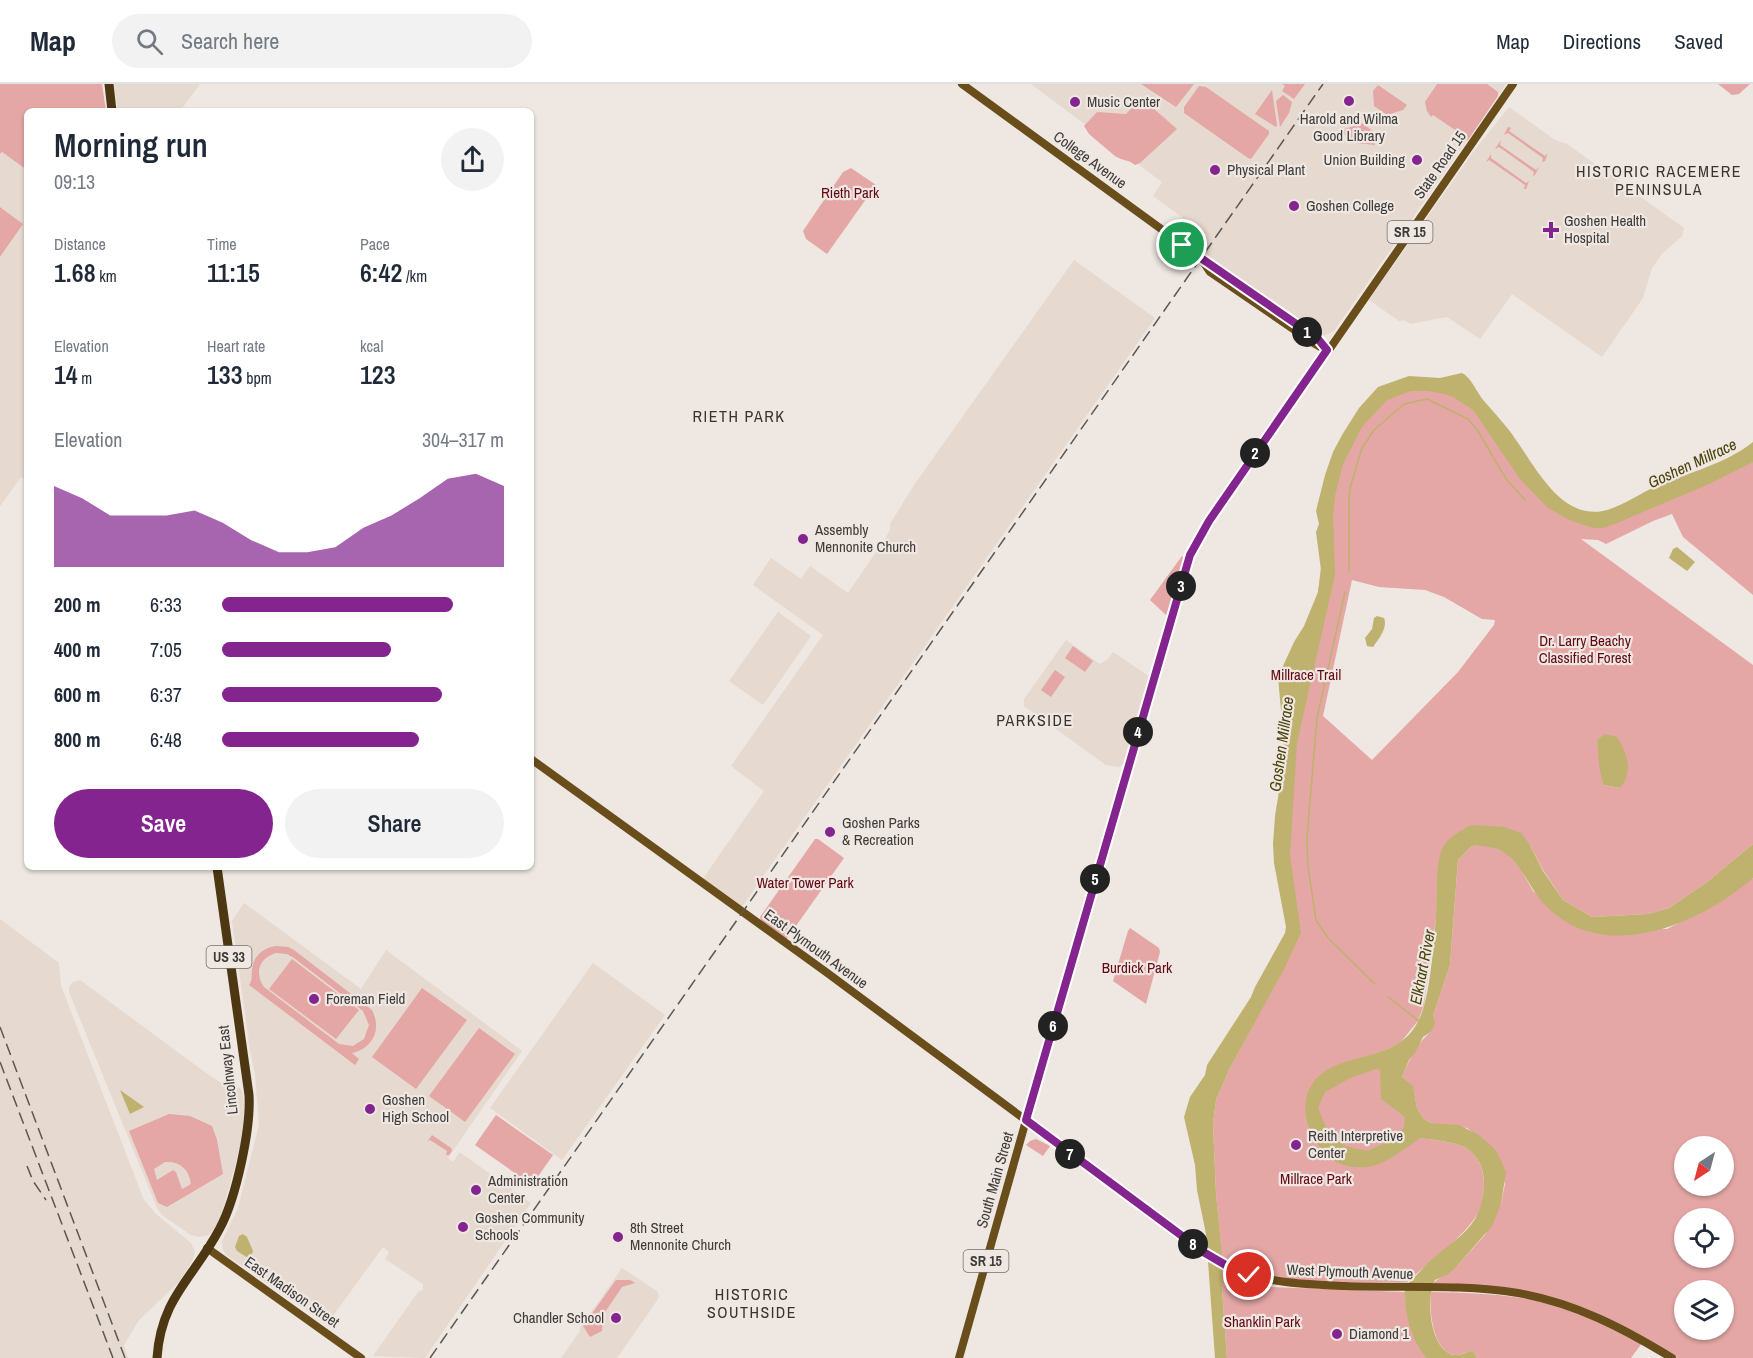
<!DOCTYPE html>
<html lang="en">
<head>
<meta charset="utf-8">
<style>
  :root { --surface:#fff; --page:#f2f2f3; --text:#1f2937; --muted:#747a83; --line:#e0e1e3; --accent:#84248e }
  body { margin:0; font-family:"Archivo Narrow",sans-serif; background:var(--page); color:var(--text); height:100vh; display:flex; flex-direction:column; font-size:22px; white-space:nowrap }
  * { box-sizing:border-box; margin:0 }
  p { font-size:20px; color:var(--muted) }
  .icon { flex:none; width:33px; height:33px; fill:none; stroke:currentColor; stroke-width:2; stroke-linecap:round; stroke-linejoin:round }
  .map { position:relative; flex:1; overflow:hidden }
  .side { position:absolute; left:24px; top:24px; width:510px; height:762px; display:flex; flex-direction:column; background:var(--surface); border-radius:9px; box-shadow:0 2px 4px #0004 }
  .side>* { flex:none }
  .needle { width:39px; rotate:216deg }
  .buttons { position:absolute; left:1674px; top:1052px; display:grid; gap:12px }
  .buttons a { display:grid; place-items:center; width:60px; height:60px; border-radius:50%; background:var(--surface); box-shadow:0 2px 4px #0004; font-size:30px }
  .pin { position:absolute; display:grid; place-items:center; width:51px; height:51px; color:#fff; margin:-26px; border:3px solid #fff; border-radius:50%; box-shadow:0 2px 6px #0007 }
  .km { position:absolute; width:30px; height:30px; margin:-15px; border-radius:50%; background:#222; color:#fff; font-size:16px; line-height:30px; text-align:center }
  .round { display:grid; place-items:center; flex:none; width:63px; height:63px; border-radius:32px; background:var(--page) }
  .head { display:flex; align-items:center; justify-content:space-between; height:102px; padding:0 30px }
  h1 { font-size:33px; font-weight:600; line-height:45px }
  .figures { display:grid; grid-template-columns:repeat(3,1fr); gap:9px; height:102px; padding:6px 30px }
  .figures div { display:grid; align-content:center }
  .figures b { font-size:26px; font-weight:600 }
  .figures small { font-size:16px; font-weight:400 }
  .figures p { font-size:16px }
  .chart { height:168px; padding:12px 30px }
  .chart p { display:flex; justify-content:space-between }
  .chart svg { width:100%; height:108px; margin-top:6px; fill:var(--accent); opacity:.7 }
  .primary-button { display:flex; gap:12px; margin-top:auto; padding:12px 30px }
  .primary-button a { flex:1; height:69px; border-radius:36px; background:var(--accent); color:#fff; font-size:24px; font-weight:600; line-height:69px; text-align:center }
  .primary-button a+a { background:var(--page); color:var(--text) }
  ul { padding:0 30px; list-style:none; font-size:20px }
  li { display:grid; grid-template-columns:96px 72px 1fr; align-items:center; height:45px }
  li i { height:15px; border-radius:8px; background:var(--accent) }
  header { display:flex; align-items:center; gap:36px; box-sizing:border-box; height:84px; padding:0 30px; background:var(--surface); border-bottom:2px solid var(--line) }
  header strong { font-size:28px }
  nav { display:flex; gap:33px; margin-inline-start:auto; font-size:21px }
  .search { width:420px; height:54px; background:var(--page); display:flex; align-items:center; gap:15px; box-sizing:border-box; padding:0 21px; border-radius:33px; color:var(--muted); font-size:22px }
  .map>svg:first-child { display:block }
</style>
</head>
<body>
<header>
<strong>Map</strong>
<div class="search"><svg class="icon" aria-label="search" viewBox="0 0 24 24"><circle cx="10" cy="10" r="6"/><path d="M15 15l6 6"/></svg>Search here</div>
<nav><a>Map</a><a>Directions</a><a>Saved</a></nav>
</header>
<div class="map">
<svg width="1753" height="1274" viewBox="0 0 1753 1274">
  <rect width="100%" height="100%" fill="#eee7e2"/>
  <!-- built -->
  <g fill="#e6d9cf">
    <polygon points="114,0 200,0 180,27 118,27"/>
    <polygon points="1031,0 1506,0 1334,247 1324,252 1296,238 1198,167 1197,164 1206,151 1153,112 1162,98"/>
    <polygon points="1509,23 1555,56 1567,60 1684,144 1682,152 1662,170 1652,184 1643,214 1602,273 1512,210 1480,255 1447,233 1410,240 1404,236 1399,237 1369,216 1474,67"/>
    <polygon points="2,68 27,86 27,397 21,393 0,422 0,173 23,140 0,123 0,70"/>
    <polygon points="1074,176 1155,234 741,824 702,796 764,707 731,682 823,551 753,501 771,474 801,495 810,482 848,509 885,455 890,446 890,440 914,401"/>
    <polygon points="778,528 811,552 763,621 729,597"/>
    <polygon points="1066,556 1100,580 1107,576 1113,568 1150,593 1125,678 1120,683 1106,681 1024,622 1024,615"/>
    <polygon points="244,819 361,905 386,866 522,967 448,1074 453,1078 459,1069 461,1069 531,1119 425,1274 373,1272 418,1208 423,1206 423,1200 385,1175 389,1168 383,1163 327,1240 226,1171 223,1166 222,1157 238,1124 259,1041 255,990 250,966 232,837"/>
    <polygon points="0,835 59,879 61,902 144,1116 156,1130 191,1159 195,1168 192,1177 179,1198 139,1236 124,1261 128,1274 0,1274"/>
    <polygon points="593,879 665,931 562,1076 490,1024"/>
    <polygon points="80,896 206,989 221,999 240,1004 243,1009 245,1037 243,1052 224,1121 217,1140 209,1151 199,1153 191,1151 162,1131 157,1124 69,908 69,903 73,898"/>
    <polygon points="622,1184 658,1208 659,1213 654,1221 617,1274 561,1274 580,1247 580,1244"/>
  </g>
  <!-- green -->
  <g fill="#e4a7a5" fill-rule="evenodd">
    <polygon points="0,0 102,0 106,27 27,27 27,86 2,68 0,70"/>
    <polygon points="1141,0 1194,0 1176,23"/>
    <polygon points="1282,0 1305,0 1294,15 1282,7 1285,2"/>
    <polygon points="1437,0 1487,0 1498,8 1498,12 1468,56 1464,57 1459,53 1461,50 1433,31 1431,33 1427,27 1425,18"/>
    <polygon points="1718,0 1750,0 1739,10 1732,11"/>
    <polygon points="1378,1 1407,21 1403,26 1387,31 1374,22 1373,7"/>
    <polygon points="1199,2 1206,3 1269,47 1269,50 1251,75 1248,74 1184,29 1184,23"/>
    <polygon points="1272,6 1277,41 1276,43 1255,30"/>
    <polygon points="1283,11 1292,18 1289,29 1280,43 1276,17"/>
    <path d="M 1139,16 L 1146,18 L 1177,45 L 1140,79 L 1135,81 C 1127,75 1123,77 1115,72 L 1089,50 L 1084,42 L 1097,28 L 1126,30 Z"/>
    <polygon points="1362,39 1374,48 1375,61 1356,59 1342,49 1345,45"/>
    <polygon points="1508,43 1511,44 1509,47 1545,72 1548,69 1545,77 1542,78 1543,74 1508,49 1504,51"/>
    <polygon points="1501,56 1500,61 1536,86 1539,83 1535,91 1533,92 1534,88 1499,63 1495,65"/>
    <polygon points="1491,70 1491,74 1526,99 1529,97 1526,105 1524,105 1525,101 1489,76 1486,78"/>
    <polygon points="851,84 876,101 827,170 806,155 803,147 843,88"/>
    <polygon points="0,123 23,140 0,173"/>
    <path d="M 1420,298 L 1473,316 L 1560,420 L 1588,435 L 1753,364 L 1753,511 L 1683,453 L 1672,430 L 1653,437 L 1606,460 L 1598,456 L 1581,455 L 1753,581 L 1753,760 L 1707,798 L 1669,824 L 1648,830 L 1592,833 L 1563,816 L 1543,786 L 1530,761 L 1471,741 L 1437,792 L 1436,834 L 1430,879 L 1424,921 L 1418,937 L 1400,959 L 1384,967 L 1405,1033 L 1420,1054 C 1433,1056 1459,1058 1469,1066 C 1490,1081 1487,1120 1472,1138 C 1454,1161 1429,1178 1407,1198 C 1346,1197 1278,1205 1222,1174 L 1216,1109 L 1213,1040 L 1216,1016 L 1230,984 L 1279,893 L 1266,885 L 1293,846 L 1283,751 L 1313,550 L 1326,442 L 1341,368 L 1381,311 ZM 1352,496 L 1379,503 L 1425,506 L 1444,513 L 1482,535 L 1495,536 L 1494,541 L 1458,588 L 1372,676 L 1323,632 ZM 1597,656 L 1620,704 L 1603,701 Z"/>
    <polygon points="1182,472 1184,474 1167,532 1150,516"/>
    <polygon points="1073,562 1093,577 1085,588 1065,574"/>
    <polygon points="1055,586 1065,593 1051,613 1041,606"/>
    <polygon points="815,755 818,755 844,774 786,856 761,837 760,833"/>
    <path d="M 1488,761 L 1507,769 L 1519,782 L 1533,807 L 1574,842 L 1667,845 L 1706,825 L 1753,794 L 1753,1274 L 1678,1274 L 1621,1241 L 1601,1231 L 1567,1218 L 1433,1199 L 1458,1181 L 1485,1151 L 1501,1120 L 1505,1100 L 1496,1066 L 1467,1044 L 1431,1039 L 1424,1035 L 1417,1024 L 1413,1003 L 1402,993 C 1408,978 1418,957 1431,948 L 1433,932 L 1450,881 L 1458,776 L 1472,762 ZM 1684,1062 L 1724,1062 L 1724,1101 L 1684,1101 ZM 1684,1134 L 1724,1134 L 1724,1173 L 1684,1173 ZM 1684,1206 L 1724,1206 L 1724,1245 L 1684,1245 Z"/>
    <polygon points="1130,844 1159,864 1160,868 1146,920 1113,897 1128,847"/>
    <path d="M 276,862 L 288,863 L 294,866 L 372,926 C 382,946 373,964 352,969 L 359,975 L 355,981 L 249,901 C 253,895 251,893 252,886 C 253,872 263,864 276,862 ZM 276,869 L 287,870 L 294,874 L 363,927 L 369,941 L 364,955 L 353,962 L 339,960 L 264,903 C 254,889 259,874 276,869 Z"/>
    <polygon points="292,875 359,926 336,955 269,905"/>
    <polygon points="422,904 467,936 416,1005 372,973"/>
    <polygon points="479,944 515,970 465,1038 429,1012"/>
    <path d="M 169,1030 L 190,1032 L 212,1042 L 217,1056 L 223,1090 L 167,1123 L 158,1119 L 129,1047 ZM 165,1078 C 180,1077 189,1085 191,1100 L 182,1105 L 176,1088 L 173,1086 L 157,1096 L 154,1085 Z"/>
    <polygon points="496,1031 553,1071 532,1101 475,1061"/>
    <polygon points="432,1051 451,1064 452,1067 449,1071 446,1071 447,1067 430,1056 427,1058"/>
    <polygon points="1036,1055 1050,1062 1043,1072 1026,1061 1030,1057"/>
    <polygon points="1222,1186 1244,1195 1271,1203 1405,1208 1405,1217 1426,1274 1227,1274 1222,1206"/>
    <polygon points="616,1196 630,1196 635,1199 622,1203 603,1231 602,1247 590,1253 583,1242"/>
    <path d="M 1431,1208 C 1484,1209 1537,1211 1587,1231 C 1606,1239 1624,1250 1642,1259 L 1631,1274 L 1477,1274 L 1473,1267 C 1467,1267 1461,1272 1455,1271 C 1432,1267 1429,1225 1431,1208 Z"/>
  </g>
  <!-- water -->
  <g fill="#bfb26e" fill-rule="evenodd">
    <path d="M 1462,289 C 1471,293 1477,309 1484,317 C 1495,330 1507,342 1516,356 C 1536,384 1561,435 1603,427 C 1622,423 1640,409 1657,402 C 1690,388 1725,380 1753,358 L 1753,378 L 1709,400 L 1617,439 L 1603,444 L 1593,444 L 1569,436 L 1548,424 L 1520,395 L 1473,326 L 1453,313 L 1444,310 L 1428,307 L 1411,307 L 1387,316 L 1362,343 L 1343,380 L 1335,412 L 1333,430 L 1335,491 L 1297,659 L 1290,771 L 1301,849 L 1283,887 L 1230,984 L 1216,1016 L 1213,1040 L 1216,1109 L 1222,1171 L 1222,1206 L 1227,1274 L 1215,1274 L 1206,1150 L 1197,1106 L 1195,1081 L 1184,1033 L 1190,1013 L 1205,991 L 1207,981 L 1251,913 L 1255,903 L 1285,849 L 1286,843 L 1274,779 L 1273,760 L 1275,732 L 1280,701 L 1284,660 L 1278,593 L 1294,558 L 1304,542 L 1318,508 L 1321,486 L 1316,448 L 1319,440 L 1316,427 L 1325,391 L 1333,368 L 1342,351 L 1359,324 L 1378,303 L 1409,292 L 1440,294 Z"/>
    <polygon points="1677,463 1695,478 1687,487 1669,474 1673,465"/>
    <path d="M 1377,532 L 1384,534 C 1388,543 1379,555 1373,563 L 1367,562 L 1365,554 L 1372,545 L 1374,534 Z"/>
    <path d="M 1605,650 L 1617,653 C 1627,669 1634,688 1620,704 L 1603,701 L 1599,681 L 1597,656 Z"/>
    <path d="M 1471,741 L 1504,743 L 1521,749 L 1530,761 L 1543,787 L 1563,816 L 1592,833 L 1648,830 L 1669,824 L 1707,798 L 1753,760 L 1753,794 C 1701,839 1607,881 1548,824 C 1520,797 1521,759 1472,762 L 1458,776 L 1450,881 L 1433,932 L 1435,939 L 1431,948 L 1423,953 L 1416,967 L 1409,976 L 1402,993 L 1413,1002 L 1417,1024 L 1424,1035 L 1431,1039 L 1459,1041 L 1479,1051 L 1496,1066 L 1506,1088 L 1501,1120 L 1492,1142 L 1458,1181 L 1447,1191 L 1435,1196 C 1425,1214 1430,1268 1455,1271 C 1462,1272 1467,1267 1473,1267 L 1477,1274 L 1426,1274 C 1410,1253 1404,1229 1405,1203 C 1414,1194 1422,1185 1431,1176 C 1445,1163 1465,1152 1475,1135 C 1486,1114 1490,1082 1469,1066 C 1459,1058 1433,1056 1420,1054 C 1408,1063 1382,1082 1368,1083 C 1362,1084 1347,1083 1341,1080 C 1313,1068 1294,1025 1313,999 C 1340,961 1406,987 1424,922 C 1431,897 1434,858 1436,831 C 1437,814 1435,779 1443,763 C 1448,753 1462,746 1471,741 ZM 1376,985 L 1380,986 L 1381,1015 L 1405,1033 L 1404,1044 L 1388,1058 L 1367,1067 L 1345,1062 L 1330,1052 L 1318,1024 L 1325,1008 L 1350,994 Z"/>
    <polygon points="120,1006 144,1023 130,1030"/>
    <polygon points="243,1150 247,1153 253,1167 251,1172 248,1174 237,1167 235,1163 239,1152"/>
  </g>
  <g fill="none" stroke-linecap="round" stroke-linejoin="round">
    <!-- stream -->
    <g stroke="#bfb26e" stroke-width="1.5">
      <polyline points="1349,488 1349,417 1350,404 1362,364 1374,346 1404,320 1427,315 1468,335 1478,347 1506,395 1525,416"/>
      <polyline points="1345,508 1317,634 1307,754 1308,783 1316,836 1328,854 1375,900"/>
      <polyline points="1388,913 1419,937"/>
    </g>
    <!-- major -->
    <g stroke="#694d1a" stroke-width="8">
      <polyline points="962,0 1201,174 1318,255 1327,266"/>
      <polyline points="1202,176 1210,188 1315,260 1324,265"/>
      <path d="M 531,675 L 826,888 L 1205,1169 C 1251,1199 1292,1200 1345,1202 C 1402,1204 1461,1200 1518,1209 C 1575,1219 1623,1244 1672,1274"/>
      <polyline points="207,1164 361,1274"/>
      <polyline points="959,1274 1089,813 1188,476 1196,458 1513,0"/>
    </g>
    <!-- highway -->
    <g stroke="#4c3712" stroke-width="9">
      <polyline points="109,0 112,27"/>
      <path d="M 157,1274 C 161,1213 194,1194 220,1144 C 236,1114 251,1045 249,1011 L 217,783"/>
    </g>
    <!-- rail -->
    <g stroke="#5a5754" stroke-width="1.5" stroke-dasharray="12 6" stroke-linecap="butt">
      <polyline points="0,943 125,1274"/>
      <polyline points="0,978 113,1274"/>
      <polyline points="27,1082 33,1097 46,1116"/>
      <polyline points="430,1274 1323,0"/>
    </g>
  </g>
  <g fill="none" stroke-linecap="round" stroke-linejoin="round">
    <!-- route casing -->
    <g stroke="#fff" stroke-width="12">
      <polyline id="route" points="1182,161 1318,255 1327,266 1209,437 1190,471 1026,1036 1205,1169 1229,1183 1249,1191"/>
    </g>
    <!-- route -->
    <use href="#route" stroke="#84248e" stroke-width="8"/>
  </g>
  <!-- markers -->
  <g fill="#84248e" stroke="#eee7e2" stroke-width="2">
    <circle cx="1349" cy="17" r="6"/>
    <circle cx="1075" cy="18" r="6"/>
    <circle cx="1417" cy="76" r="6"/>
    <circle cx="1215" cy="86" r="6"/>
    <circle cx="1294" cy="122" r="6"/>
    <path d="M1548 137h6v6h6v6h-6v6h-6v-6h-6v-6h6z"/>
    <circle cx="803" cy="455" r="6"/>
    <circle cx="830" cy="748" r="6"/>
    <circle cx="314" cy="915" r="6"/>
    <circle cx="370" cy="1025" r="6"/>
    <circle cx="1296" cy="1061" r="6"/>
    <circle cx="476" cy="1106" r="6"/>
    <circle cx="463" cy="1143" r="6"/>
    <circle cx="618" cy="1153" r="6"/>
    <circle cx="616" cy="1234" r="6"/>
    <circle cx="1337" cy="1250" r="6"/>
  </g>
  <g text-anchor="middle" stroke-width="4.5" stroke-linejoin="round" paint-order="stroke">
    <!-- shield labels -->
    <g fill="#eee7e2" stroke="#736f6c" stroke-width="1.5">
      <rect x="1387.5" y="137" width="45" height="22" rx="4.5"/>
      <rect x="206.5" y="862" width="45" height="22" rx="4.5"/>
      <rect x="963.5" y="1166" width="45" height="22" rx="4.5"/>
    </g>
    <g font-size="14" font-weight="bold" fill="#3e3b39">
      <text x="1410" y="153">SR 15</text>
      <text x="229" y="878">US 33</text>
      <text x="986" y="1182">SR 15</text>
    </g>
    <!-- poi labels -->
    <g font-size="15" fill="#3e3b39" stroke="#eee7e2" text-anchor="start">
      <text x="1087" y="23">Music Center</text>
      <text x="1349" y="40" text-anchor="middle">Harold and Wilma<tspan x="1349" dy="17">Good Library</tspan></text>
      <text x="1405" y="81" text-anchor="end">Union Building</text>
      <text x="1227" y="91">Physical Plant</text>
      <text x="1306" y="127">Goshen College</text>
      <text x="1564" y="142">Goshen Health<tspan x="1564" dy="17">Hospital</tspan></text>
      <text x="815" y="451">Assembly<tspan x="815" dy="17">Mennonite Church</tspan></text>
      <text x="842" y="744">Goshen Parks<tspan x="842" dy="17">&amp; Recreation</tspan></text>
      <text x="326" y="920">Foreman Field</text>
      <text x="382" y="1021">Goshen<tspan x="382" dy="17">High School</tspan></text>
      <text x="1308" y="1057">Reith Interpretive<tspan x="1308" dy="17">Center</tspan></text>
      <text x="488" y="1102">Administration<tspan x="488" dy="17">Center</tspan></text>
      <text x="475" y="1139">Goshen Community<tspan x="475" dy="17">Schools</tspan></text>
      <text x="630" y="1149">8th Street<tspan x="630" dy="17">Mennonite Church</tspan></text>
      <text x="604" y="1239" text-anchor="end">Chandler School</text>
      <text x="1349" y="1255">Diamond 1</text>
    </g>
    <!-- street labels -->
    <g font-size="15" fill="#3e3b39" stroke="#eee7e2">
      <text transform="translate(1090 76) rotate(36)" y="5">College Avenue</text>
      <text transform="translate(1440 81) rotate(-55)" y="5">State Road 15</text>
      <text transform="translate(816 865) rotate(36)" y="5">East Plymouth Avenue</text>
      <text transform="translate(228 986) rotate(-96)" y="5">Lincolnway East</text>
      <text transform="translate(995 1096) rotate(-74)" y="5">South Main Street</text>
      <text transform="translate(1350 1188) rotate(2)" y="5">West Plymouth Avenue</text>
      <text transform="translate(292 1208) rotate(35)" y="5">East Madison Street</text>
    </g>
    <!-- park labels -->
    <g font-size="15" fill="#620814" stroke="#eee7e2">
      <text x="850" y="114">Rieth Park</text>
      <text x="1585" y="562">Dr. Larry Beachy<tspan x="1585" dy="17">Classified Forest</tspan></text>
      <text x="1306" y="596">Millrace Trail</text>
      <text x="805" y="804">Water Tower Park</text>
      <text x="1137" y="889">Burdick Park</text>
      <text x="1316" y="1100">Millrace Park</text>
      <text x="1262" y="1243">Shanklin Park</text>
    </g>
    <!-- neighbourhood labels -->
    <g font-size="16" letter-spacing="1.5" fill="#393430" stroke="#eee7e2">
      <text x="1659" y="93">HISTORIC RACEMERE<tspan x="1659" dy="18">PENINSULA</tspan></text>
      <text x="739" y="338">RIETH PARK</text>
      <text x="1035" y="642">PARKSIDE</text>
      <text x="752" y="1216">HISTORIC<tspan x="752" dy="18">SOUTHSIDE</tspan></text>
    </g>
    <!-- water labels -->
    <g font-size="16" font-style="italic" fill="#4b420a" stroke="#eee7e2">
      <text transform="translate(1692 379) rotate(-25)" y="6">Goshen Millrace</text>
      <text transform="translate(1281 660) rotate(-82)" y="6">Goshen Millrace</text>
      <text transform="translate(1422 883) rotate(-79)" y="6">Elkhart River</text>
    </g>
  </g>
</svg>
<div class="buttons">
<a><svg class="needle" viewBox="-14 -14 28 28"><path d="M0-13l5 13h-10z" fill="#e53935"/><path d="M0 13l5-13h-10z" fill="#747a83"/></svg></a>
<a><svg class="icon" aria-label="locate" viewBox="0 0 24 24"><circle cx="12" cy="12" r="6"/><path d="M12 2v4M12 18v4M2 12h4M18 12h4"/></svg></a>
<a><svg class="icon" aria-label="layers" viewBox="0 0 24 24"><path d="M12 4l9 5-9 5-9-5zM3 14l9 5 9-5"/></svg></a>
</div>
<div class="pin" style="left:1182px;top:161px;background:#1e9e55"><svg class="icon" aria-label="arrive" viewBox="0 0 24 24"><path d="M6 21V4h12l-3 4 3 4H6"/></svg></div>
<div class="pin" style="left:1249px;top:1191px;background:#d93025"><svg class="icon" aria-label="check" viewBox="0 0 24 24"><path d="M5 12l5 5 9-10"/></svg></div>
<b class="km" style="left:1307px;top:248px">1</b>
<b class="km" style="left:1255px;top:369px">2</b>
<b class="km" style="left:1181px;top:502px">3</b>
<b class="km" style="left:1138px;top:648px">4</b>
<b class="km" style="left:1095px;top:795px">5</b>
<b class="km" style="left:1053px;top:942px">6</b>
<b class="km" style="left:1070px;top:1070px">7</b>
<b class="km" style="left:1193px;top:1160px">8</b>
<section class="side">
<div class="head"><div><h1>Morning run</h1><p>09:13</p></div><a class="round"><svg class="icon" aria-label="share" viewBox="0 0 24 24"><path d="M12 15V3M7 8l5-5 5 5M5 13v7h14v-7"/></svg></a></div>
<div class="figures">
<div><p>Distance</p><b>1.68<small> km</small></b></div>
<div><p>Time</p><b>11:15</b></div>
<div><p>Pace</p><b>6:42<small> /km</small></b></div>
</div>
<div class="figures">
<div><p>Elevation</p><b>14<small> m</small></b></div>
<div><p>Heart rate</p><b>133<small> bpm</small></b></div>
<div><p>kcal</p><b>123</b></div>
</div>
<div class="chart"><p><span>Elevation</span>304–317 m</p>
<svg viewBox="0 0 160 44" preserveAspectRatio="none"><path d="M0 44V11L10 16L20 23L30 23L40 23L50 21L60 26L70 33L80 38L90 38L100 36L110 28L120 23L130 16L140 8L150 6L160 11V44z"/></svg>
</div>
<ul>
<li><b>200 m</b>6:33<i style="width:82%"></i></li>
<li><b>400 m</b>7:05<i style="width:60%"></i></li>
<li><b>600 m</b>6:37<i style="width:78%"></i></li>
<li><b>800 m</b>6:48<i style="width:70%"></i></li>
</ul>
<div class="primary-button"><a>Save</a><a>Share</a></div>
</section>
</div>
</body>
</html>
